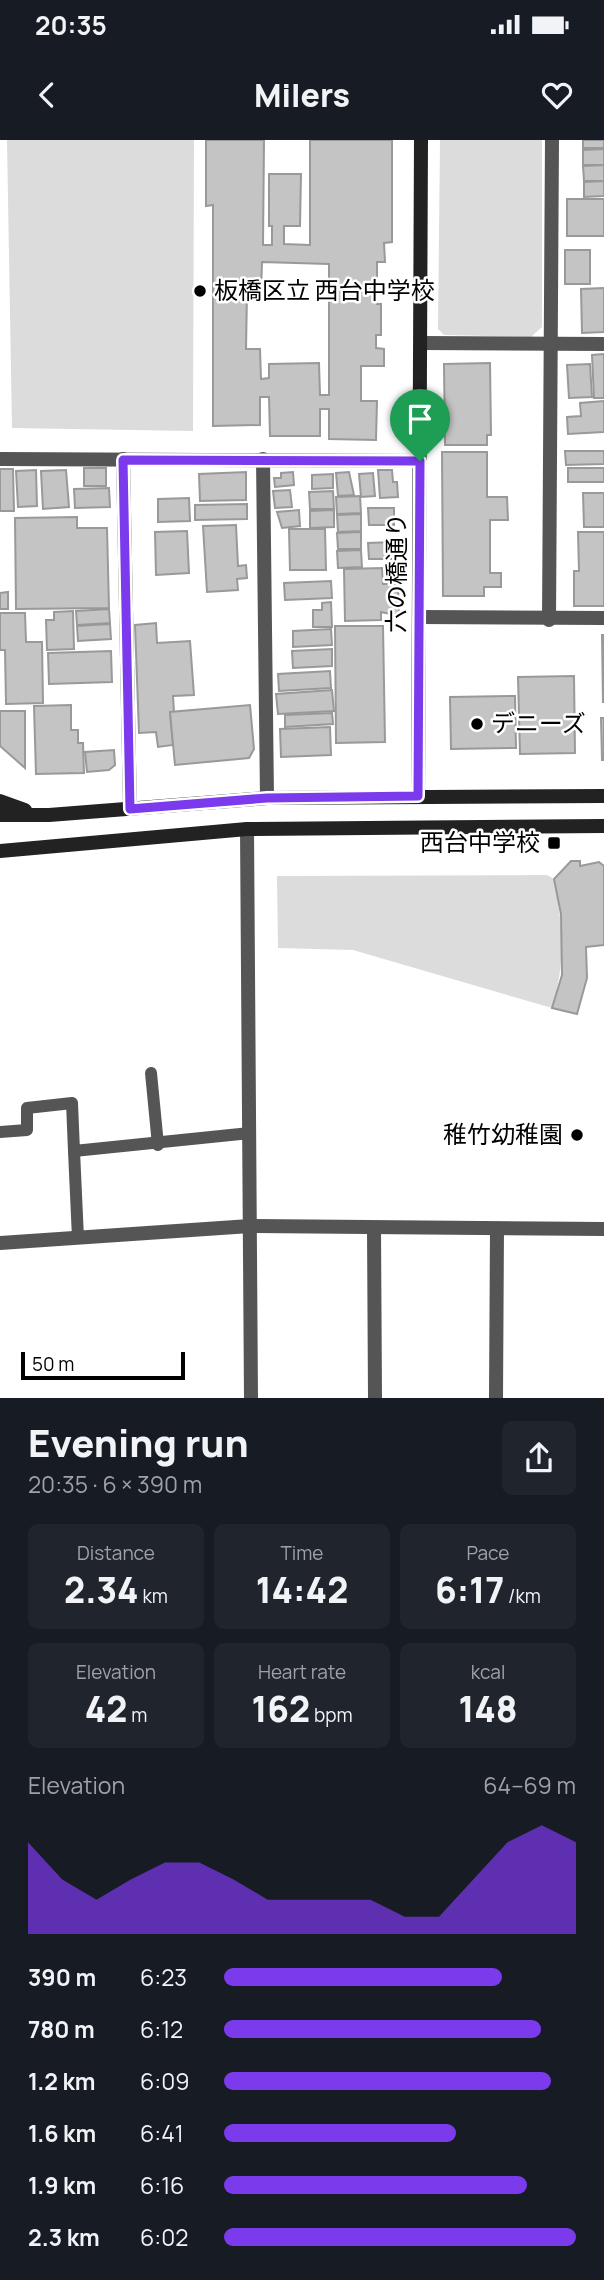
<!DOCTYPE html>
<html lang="en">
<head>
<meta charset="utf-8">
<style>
  :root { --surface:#171b24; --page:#20242c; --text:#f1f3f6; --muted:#9ea1a6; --accent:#7c3aed }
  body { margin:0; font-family:Manrope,"Noto Sans JP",sans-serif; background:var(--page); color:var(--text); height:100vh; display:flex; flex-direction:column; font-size:26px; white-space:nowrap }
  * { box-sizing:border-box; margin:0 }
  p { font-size:23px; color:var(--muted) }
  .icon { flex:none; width:38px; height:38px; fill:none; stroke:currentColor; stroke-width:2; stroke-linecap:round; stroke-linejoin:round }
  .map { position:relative; height:1258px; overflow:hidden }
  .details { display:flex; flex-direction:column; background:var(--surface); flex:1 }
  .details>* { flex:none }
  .scale { position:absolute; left:21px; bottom:18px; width:164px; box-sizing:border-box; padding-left:7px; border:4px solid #000; border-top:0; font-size:19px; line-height:24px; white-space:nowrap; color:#000; -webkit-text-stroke:5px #fff; paint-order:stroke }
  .pin { position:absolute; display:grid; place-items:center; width:60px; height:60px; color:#fff; margin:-72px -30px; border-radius:50% 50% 50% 0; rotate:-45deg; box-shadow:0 0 7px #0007 }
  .pin .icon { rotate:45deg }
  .round { display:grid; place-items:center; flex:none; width:74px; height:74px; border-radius:10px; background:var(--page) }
  .summary { display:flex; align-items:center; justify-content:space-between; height:119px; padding:0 28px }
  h1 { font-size:38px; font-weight:800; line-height:52px }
  .stats { display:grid; grid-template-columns:repeat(3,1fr); gap:10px; height:119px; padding:7px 28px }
  .stats div { display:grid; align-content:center; border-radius:10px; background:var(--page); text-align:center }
  .stats b { font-size:35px; font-weight:800 }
  .stats small { font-size:19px; font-weight:400 }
  .stats p { font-size:19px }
  .chart { height:196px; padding:14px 28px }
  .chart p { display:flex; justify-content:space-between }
  .chart svg { width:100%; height:126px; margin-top:7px; fill:var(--accent); opacity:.7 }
  ul { padding:0 28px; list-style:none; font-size:23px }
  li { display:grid; grid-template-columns:112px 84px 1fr; align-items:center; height:52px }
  li i { height:18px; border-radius:9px; background:var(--accent) }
  .status { display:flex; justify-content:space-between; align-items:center; height:49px; padding:0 35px; background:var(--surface); direction:ltr }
  .status svg { height:19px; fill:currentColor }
  header { display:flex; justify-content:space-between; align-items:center; height:91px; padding:0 28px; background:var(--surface); font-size:32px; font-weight:800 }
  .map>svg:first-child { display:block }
</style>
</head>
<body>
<div class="status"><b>20:35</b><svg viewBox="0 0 49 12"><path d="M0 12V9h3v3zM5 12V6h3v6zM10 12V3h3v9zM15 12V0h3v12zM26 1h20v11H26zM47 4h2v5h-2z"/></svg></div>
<header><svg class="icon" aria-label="back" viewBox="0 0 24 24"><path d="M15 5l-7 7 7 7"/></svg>Milers<svg class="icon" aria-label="heart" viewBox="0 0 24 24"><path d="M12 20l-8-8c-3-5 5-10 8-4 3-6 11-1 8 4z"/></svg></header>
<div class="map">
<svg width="604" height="1258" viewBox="0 0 604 1258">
  <rect width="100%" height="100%" fill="#fff"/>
  <!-- green -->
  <g fill="#dcdcdc">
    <polygon points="7,0 194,0 193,291 12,288"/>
    <polygon points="440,0 542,0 542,187 531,197 444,195 438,189"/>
    <path d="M 547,735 L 554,739 C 563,786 566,821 552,868 L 353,810 L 278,808 L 277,736 Z"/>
  </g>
  <!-- building -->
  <g fill="#c4c4c4" stroke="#999" stroke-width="2" fill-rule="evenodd">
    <path d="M 206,0 L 264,0 L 263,105 L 272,105 L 272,86 L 269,86 L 269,34 L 301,34 L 300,86 L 284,86 L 284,104 L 310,105 L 310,0 L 392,0 L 392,102 L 384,103 L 385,122 L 377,122 L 377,164 L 381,164 L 381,195 L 376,195 L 376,208 L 384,209 L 384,226 L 361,226 L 361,261 L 377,261 L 376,300 L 329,299 L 329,269 L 320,269 L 320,296 L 270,296 L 269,257 L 260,257 L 260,285 L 213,286 L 213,65 L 206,66 ZM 262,122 L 329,124 L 329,255 L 320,255 L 319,223 L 269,224 L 269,238 L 261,239 L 260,209 L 246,209 L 247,152 L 261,152 Z"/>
    <rect x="583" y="0" width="21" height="8"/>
    <polygon points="604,9 604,25 583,25 583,10"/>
    <polygon points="604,25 604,41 584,41 583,26"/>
    <polygon points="604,41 604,56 584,57 584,42"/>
    <rect x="567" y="59" width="37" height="37"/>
    <rect x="565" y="110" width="25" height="34"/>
    <polygon points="604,148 604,192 582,193 581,149"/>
    <polygon points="604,214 604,258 594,258 592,215"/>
    <polygon points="490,223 491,295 487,295 487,305 445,305 444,224"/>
    <polygon points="590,224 592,257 569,258 567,225"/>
    <polygon points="604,261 604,292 568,294 567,277 581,276 580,263"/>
    <polygon points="565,311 604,311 604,324 566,325"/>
    <polygon points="442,312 487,312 487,357 507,357 508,380 490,380 490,433 501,433 501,447 484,447 484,456 443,456"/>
    <rect x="84" y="328" width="22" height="18"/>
    <rect x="568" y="328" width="36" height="14"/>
    <polygon points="0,329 13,329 14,371 0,371"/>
    <polygon points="36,330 37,366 18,367 16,331"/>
    <polygon points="66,330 69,367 43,369 41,331"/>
    <polygon points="378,330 392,330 393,342 397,342 398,357 380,358"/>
    <polygon points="246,332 246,360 200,361 199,334"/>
    <polygon points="293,332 294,345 275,347 274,338 281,338 281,333"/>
    <polygon points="349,332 354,355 338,356 336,333"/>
    <polygon points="373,333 375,356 361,357 359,334"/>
    <polygon points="333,334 333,348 312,349 312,335"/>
    <polygon points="109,348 110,367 75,368 74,349"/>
    <polygon points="290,350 292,367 275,368 273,351"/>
    <polygon points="333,351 334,369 310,369 309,352"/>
    <polygon points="583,353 604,353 604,387 584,387"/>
    <polygon points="360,356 361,373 337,374 336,357"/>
    <polygon points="189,358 190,381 158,382 158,359"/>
    <polygon points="247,364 247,379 195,380 195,365"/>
    <polygon points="368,368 394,368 394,385 369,385"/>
    <polygon points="299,370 300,386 282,388 277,372"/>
    <polygon points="334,370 334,387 310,388 310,371"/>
    <polygon points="361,374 361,391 338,392 337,375"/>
    <polygon points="77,377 77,388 107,388 109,468 16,469 15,378"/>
    <polygon points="236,385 238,426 246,425 247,438 237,439 238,450 207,452 203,386"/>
    <polygon points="289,389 325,389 326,430 290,430"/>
    <polygon points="187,391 189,433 156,435 155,392"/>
    <polygon points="361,392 361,409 338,409 337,393"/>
    <polygon points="578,392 604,392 604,466 574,466 574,431 579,431"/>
    <polygon points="394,402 394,419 369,419 368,403"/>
    <polygon points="361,410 362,427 338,428 337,411"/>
    <polygon points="382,428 383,444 398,444 399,476 381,472 381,480 345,481 344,429"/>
    <polygon points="331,441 332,458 285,460 284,443"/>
    <polygon points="8,452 8,469 0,469 0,453"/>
    <polygon points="331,462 332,487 313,487 313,470 322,470 322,463"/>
    <polygon points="109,469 110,483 77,485 76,471"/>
    <polygon points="73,471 74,509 47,510 46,480 54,480 54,472"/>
    <polygon points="0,473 25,473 26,502 42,502 43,563 6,564 5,510 0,510"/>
    <polygon points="156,483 157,503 190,501 194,555 173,556 174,572 170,572 173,605 158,607 156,592 139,593 135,485"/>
    <polygon points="110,484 111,499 78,501 77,486"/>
    <polygon points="335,486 383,486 385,602 336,603"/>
    <polygon points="331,489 332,505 293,507 293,491"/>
    <polygon points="602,495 604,495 604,562 603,562"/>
    <polygon points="332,509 332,526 293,528 292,511"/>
    <polygon points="111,511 112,542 49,544 48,513"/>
    <polygon points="330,531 331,548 279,551 278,534"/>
    <polygon points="574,536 575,613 520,614 518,537"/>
    <polygon points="332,550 334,571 278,574 276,554"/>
    <polygon points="515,556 516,608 451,609 450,557"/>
    <polygon points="71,565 71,590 78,590 78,603 83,603 84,633 36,634 34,566"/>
    <polygon points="250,565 254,609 249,618 175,625 170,572"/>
    <polygon points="0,571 25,571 25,628 0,606"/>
    <polygon points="332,573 333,584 285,587 285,575"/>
    <polygon points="601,578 604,578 604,620 602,620"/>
    <polygon points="330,587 331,615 281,617 280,589"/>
    <polygon points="114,610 115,625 109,630 87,632 85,612"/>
    <polygon points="571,721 580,721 580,726 599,722 604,726 604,805 586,807 587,838 577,874 552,868 562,835 561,774 554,739"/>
  </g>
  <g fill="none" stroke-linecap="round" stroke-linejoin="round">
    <!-- lane -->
    <g stroke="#555" stroke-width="12">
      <polyline points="151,933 158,1005"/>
      <polyline points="0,992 27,990 27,968 72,963 74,1011 250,993"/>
      <polyline points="74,1011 78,1098"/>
    </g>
    <!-- street -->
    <g stroke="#555" stroke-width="14">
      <polyline points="421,203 604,204"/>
      <polyline points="0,319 420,321"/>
      <polyline points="123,319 130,669"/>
      <polyline points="263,319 267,658"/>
      <polyline points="420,477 604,478"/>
      <polyline points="549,480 552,0"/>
      <polyline points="247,689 251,1258"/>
      <polyline points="374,1088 375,1258"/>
      <polyline points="0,1103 250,1086 604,1089"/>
      <polyline points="496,1258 497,1089"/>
    </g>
    <!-- secondary -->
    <g stroke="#222" stroke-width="14">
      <polyline points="418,656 421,0"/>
      <polyline points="0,661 25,670"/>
      <polyline points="0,675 49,675 267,658 604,656"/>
      <polyline points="0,711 247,689 604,686"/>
    </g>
  </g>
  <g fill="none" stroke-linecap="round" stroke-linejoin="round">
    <!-- route casing -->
    <g stroke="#fff" stroke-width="14">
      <polygon id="route" points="123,320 420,321 418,656 267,658 130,669"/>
    </g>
    <!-- route -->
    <use href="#route" stroke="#7c3aed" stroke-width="9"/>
  </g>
  <!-- markers -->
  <g fill="#000" stroke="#fff" stroke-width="2.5">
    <circle cx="200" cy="151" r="7"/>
    <circle cx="477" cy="584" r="7"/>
    <rect x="547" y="696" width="14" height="14" rx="3.5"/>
    <circle cx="577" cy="995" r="7"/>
  </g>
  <g text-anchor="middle" stroke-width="5" stroke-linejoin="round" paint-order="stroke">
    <!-- poi labels -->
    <g font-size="24" fill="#000" stroke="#fff" text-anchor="start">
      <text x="214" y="159">板橋区立 西台中学校</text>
      <text x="491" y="592">デニーズ</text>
      <text x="540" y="711" text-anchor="end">西台中学校</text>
      <text x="563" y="1003" text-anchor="end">稚竹幼稚園</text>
    </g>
    <!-- street labels -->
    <g font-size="24" fill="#000" stroke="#fff">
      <text transform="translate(397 433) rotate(-90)" y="8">六の橋通り</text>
    </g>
  </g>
</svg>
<div class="scale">50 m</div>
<div class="pin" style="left:420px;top:321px;background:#1e9e55"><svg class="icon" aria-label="arrive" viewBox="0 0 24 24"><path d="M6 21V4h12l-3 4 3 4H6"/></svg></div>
</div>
<section class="details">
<div class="summary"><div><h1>Evening run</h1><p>20:35 · 6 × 390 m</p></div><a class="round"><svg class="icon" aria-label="share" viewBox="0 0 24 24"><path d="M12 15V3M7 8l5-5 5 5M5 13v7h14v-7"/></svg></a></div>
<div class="stats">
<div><p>Distance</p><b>2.34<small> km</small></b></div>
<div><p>Time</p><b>14:42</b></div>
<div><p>Pace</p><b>6:17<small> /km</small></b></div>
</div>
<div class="stats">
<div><p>Elevation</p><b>42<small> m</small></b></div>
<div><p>Heart rate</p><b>162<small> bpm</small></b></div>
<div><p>kcal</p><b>148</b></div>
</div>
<div class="chart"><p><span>Elevation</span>64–69 m</p>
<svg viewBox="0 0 160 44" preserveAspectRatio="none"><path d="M0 44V12L10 25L20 32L30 25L40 19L50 19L60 25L70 32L80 32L90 32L100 32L110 38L120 38L130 25L140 12L150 6L160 12V44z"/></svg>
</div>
<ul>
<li><b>390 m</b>6:23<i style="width:79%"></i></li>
<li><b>780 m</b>6:12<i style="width:90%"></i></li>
<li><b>1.2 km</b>6:09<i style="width:93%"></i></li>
<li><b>1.6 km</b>6:41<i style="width:66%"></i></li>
<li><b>1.9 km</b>6:16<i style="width:86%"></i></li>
<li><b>2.3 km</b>6:02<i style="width:100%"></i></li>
</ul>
</section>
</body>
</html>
